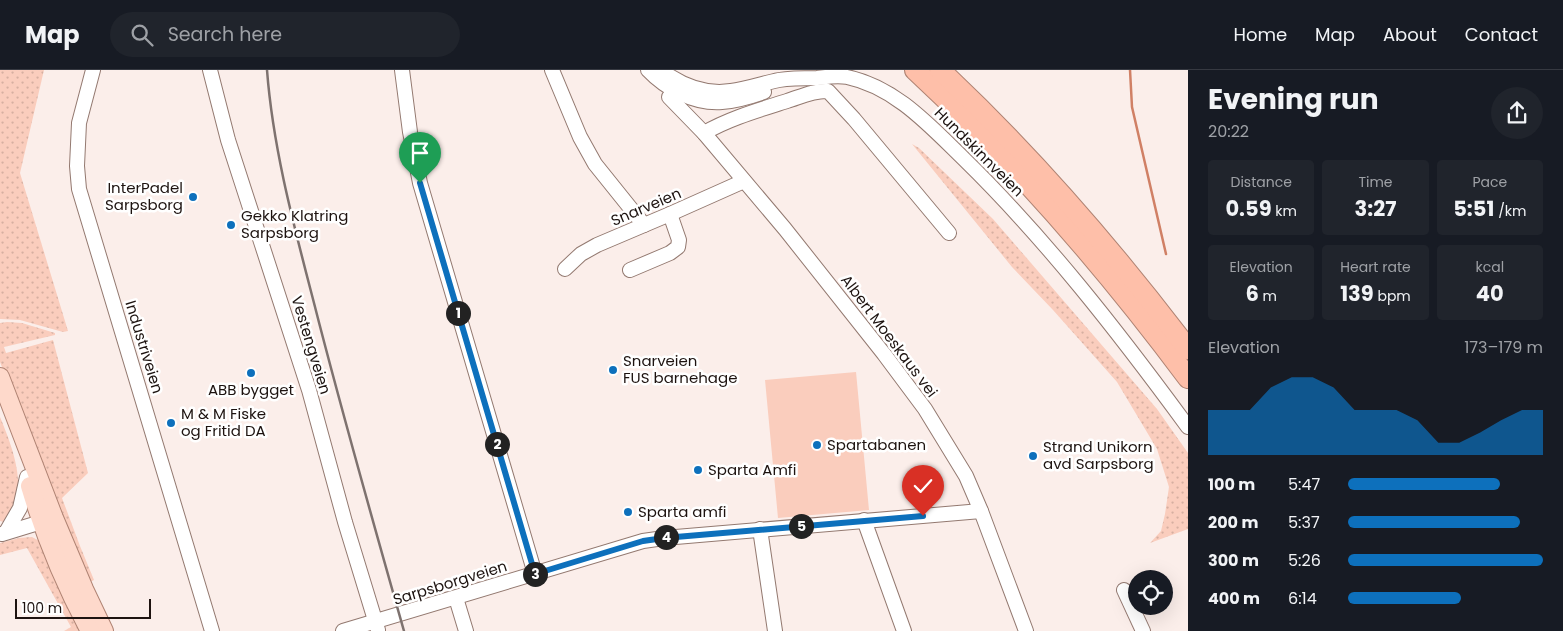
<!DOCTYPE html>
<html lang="en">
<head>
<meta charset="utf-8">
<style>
  :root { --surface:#171b24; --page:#20242c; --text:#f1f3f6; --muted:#9ea1a6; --line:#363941; --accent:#0d70bc }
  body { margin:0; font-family:Poppins,sans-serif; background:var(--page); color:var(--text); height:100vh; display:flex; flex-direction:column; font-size:19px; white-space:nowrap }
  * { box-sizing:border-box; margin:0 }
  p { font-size:16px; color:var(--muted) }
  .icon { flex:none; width:28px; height:28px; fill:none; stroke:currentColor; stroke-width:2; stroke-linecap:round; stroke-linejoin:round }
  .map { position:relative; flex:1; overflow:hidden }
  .sheet { display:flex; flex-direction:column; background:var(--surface); width:375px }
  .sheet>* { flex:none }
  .controls { position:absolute; left:1128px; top:500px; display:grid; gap:10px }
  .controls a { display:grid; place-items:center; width:45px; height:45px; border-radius:50%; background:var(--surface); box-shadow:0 5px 20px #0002; font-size:25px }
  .scale { position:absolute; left:15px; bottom:12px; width:136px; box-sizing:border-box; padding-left:5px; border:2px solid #1d1310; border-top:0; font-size:14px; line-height:18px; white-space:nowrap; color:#1d1310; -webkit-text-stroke:4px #fff; paint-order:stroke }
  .pin { position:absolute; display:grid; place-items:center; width:42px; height:42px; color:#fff; margin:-51px -21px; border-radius:50% 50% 50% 0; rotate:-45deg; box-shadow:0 0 5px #0007 }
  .pin .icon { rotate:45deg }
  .km { position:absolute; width:25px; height:25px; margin:-12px; border-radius:50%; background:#222; color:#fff; font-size:14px; line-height:25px; text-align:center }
  .round { display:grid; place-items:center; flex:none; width:52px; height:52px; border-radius:26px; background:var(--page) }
  .headline { display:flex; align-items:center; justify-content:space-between; height:85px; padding:0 20px }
  h1 { font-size:28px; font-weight:700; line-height:38px }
  .figures { display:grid; grid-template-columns:repeat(3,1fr); gap:8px; height:85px; padding:5px 20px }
  .figures div { display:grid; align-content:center; border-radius:5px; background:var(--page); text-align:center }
  .figures b { font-size:21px; font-weight:700 }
  .figures small { font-size:14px; font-weight:400 }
  .figures p { font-size:14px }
  .chart { height:140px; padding:10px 20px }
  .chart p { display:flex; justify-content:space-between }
  .chart svg { width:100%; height:90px; margin-top:5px; fill:var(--accent); opacity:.7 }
  ul { padding:0 20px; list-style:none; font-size:16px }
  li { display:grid; grid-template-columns:80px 60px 1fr; align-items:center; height:38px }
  li i { height:12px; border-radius:6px; background:var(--accent) }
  header { display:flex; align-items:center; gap:30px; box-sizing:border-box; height:70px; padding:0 25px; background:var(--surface); border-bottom:1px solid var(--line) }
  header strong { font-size:24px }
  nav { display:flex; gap:28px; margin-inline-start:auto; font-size:18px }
  .search { width:350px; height:45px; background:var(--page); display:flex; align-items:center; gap:12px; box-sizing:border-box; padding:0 18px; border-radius:28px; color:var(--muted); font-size:19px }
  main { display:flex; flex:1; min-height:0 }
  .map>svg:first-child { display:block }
</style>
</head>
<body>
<header>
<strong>Map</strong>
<div class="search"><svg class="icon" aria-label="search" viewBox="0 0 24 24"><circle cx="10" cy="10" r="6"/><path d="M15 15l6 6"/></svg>Search here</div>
<nav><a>Home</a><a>Map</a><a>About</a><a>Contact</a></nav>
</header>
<main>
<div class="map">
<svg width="1188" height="561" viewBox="0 0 1188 561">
  <defs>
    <pattern id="grass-dots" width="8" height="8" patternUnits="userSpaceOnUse" patternTransform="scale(1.25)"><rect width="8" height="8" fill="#facdbd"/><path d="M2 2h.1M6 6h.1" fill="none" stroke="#d6afa1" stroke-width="1.8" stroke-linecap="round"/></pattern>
  </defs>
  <rect width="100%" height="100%" fill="#fbeeea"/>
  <!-- grass -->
  <g fill="url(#grass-dots)">
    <polygon points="0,0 44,0 20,103 68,261 63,262 20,250 0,249"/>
    <polygon points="912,74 919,78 993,149 1157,339 1188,383 1188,459 1150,473 1161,461 1165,444 1169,417 1157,379 1117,312 1053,240 1012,197"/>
    <polygon points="7,252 22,253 55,263 55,265 4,277 6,283 53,270 88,403 62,428 80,476 94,510 86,514 0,292 0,253"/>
    <path d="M 0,347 C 10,371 25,409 15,435 C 13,441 8,447 4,452 L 0,451 Z"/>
    <polygon points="32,467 45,474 85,561 64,561 71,557 27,478 0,485 0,473 19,468"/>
  </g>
  <!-- pitch -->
  <polygon fill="#facdbd" points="856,302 869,440 778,448 765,310"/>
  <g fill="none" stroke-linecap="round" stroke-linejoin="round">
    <!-- stream -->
    <polyline stroke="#d08065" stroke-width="2.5" points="1130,0 1132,37 1166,184"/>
    <!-- minor casing -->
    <g stroke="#937970" stroke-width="16">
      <g id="minor">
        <polyline points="93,0 79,53 77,96 79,119 212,561"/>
        <polyline points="210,0 228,70 309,320 345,452 378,560"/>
        <polyline points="402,0 410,62 420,113 535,504"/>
        <polyline points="552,0 580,67 595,94 644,155"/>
        <path d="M 648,0 C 666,19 694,34 722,32 C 736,31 750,27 764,22"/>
        <path d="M 661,0 C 681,15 705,25 731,21 C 747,19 763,13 779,10 C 791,8 804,8 817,8 C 826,7 837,5 847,7 C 895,17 929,55 963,88 C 1046,169 1119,263 1188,357"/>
        <polyline points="669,27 704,63 785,159 884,284 925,339 966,406 981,441 1026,561"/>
        <path d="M 704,63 C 730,48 759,40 787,31 C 800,27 814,20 828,21 L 854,49 L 949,163"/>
        <polyline points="565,199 581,184 597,175 670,144 744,111"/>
        <polyline points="630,200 670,183 678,177 679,170 670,144"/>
        <polyline points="864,450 904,561"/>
        <polyline points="760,459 775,561"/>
        <polyline points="6,462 20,438 27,407"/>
        <polyline points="2,464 51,449"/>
        <polyline points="1124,520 1143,561"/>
        <polyline points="456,528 466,561"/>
        <polyline points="343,561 643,471 664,468 981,441"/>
      </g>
    </g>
    <!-- major casing -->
    <g stroke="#af8373" stroke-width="20">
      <g id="major">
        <polyline points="0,307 54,448 84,519 104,561"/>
        <path d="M 30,416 C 45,466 65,515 90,561"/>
      </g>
    </g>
    <!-- highway casing -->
    <g stroke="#af8373" stroke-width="22">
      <g id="highway">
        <path d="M 915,0 C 1016,94 1106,198 1188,308"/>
        <path d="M 940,0 C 1031,85 1113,180 1188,279"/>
      </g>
    </g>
    <!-- minor -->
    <use href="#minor" stroke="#fff" stroke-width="14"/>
    <!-- major -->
    <use href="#major" stroke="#fed9cb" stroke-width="18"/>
    <!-- highway -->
    <use href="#highway" stroke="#febfa9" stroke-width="20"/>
    <!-- rail -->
    <path stroke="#7e726f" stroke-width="2.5" d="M 267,0 C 273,79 294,156 314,233 C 342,343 373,452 404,561"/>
  </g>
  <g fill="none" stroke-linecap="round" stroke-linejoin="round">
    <!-- route casing -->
    <g stroke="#fff" stroke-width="10">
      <polyline id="route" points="420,113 535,504 643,471 664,468 923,446"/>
    </g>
    <!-- route -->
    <use href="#route" stroke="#0d70bc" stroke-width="6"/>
  </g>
  <!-- markers -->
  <g fill="#0d70bc" stroke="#fff" stroke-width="2">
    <circle cx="193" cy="127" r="5"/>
    <circle cx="231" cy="155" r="5"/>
    <circle cx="613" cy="300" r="5"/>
    <circle cx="251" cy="303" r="5"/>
    <circle cx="171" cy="353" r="5"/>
    <circle cx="817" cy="375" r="5"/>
    <circle cx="1033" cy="386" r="5"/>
    <circle cx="698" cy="400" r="5"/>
    <circle cx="628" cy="442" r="5"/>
  </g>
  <g text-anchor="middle" stroke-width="5" stroke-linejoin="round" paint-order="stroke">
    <!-- street labels -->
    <g font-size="15" fill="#1d1310" stroke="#fff">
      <text transform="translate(979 82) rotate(45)" y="5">Hundskinnveien</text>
      <text transform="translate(646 137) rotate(-23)" y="5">Snarveien</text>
      <text transform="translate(889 266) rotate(53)" y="5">Albert Moeskaus vei</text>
      <text transform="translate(311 275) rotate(73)" y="5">Vestengveien</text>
      <text transform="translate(144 277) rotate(73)" y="5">Industriveien</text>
      <text transform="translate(450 513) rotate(-17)" y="5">Sarpsborgveien</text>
    </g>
    <!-- poi labels -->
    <g font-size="15" fill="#1d1310" stroke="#fff" text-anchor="start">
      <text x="183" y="123" text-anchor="end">InterPadel<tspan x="183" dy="17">Sarpsborg</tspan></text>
      <text x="241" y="151">Gekko Klatring<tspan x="241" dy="17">Sarpsborg</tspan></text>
      <text x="623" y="296">Snarveien<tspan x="623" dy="17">FUS barnehage</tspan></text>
      <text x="251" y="325" text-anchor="middle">ABB bygget</text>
      <text x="181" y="349">M &amp; M Fiske<tspan x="181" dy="17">og Fritid DA</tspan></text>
      <text x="827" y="380">Spartabanen</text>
      <text x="1043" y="382">Strand Unikorn<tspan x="1043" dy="17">avd Sarpsborg</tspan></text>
      <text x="708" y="405">Sparta Amfi</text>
      <text x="638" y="447">Sparta amfi</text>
    </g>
  </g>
</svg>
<div class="controls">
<a><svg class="icon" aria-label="locate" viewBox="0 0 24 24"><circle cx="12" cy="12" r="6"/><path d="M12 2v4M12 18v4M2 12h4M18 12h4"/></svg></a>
</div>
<div class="scale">100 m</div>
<div class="pin" style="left:420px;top:113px;background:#1e9e55"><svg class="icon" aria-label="arrive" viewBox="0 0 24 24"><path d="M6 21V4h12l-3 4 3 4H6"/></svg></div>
<div class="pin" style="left:923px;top:446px;background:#d93025"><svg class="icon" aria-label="check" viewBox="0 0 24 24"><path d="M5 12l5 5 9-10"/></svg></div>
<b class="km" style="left:458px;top:243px">1</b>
<b class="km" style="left:497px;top:374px">2</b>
<b class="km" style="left:535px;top:504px">3</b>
<b class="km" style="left:666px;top:467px">4</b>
<b class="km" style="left:801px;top:456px">5</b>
</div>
<section class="sheet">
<div class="headline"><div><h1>Evening run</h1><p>20:22</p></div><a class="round"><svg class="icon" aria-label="share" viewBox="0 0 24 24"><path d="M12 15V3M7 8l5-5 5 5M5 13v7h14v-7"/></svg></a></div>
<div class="figures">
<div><p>Distance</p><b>0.59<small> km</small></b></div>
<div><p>Time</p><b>3:27</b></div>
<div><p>Pace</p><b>5:51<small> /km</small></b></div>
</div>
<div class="figures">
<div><p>Elevation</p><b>6<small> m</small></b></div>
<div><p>Heart rate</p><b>139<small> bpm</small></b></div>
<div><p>kcal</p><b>40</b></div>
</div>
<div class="chart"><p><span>Elevation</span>173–179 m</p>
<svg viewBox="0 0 160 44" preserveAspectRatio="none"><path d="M0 44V22L10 22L20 22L30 11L40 6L50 6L60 11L70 22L80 22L90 22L100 27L110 38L120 38L130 33L140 27L150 22L160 22V44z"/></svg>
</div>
<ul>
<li><b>100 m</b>5:47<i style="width:78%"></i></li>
<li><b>200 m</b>5:37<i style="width:88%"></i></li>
<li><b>300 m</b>5:26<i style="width:100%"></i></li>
<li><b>400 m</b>6:14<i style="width:58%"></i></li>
</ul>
</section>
</main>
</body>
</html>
